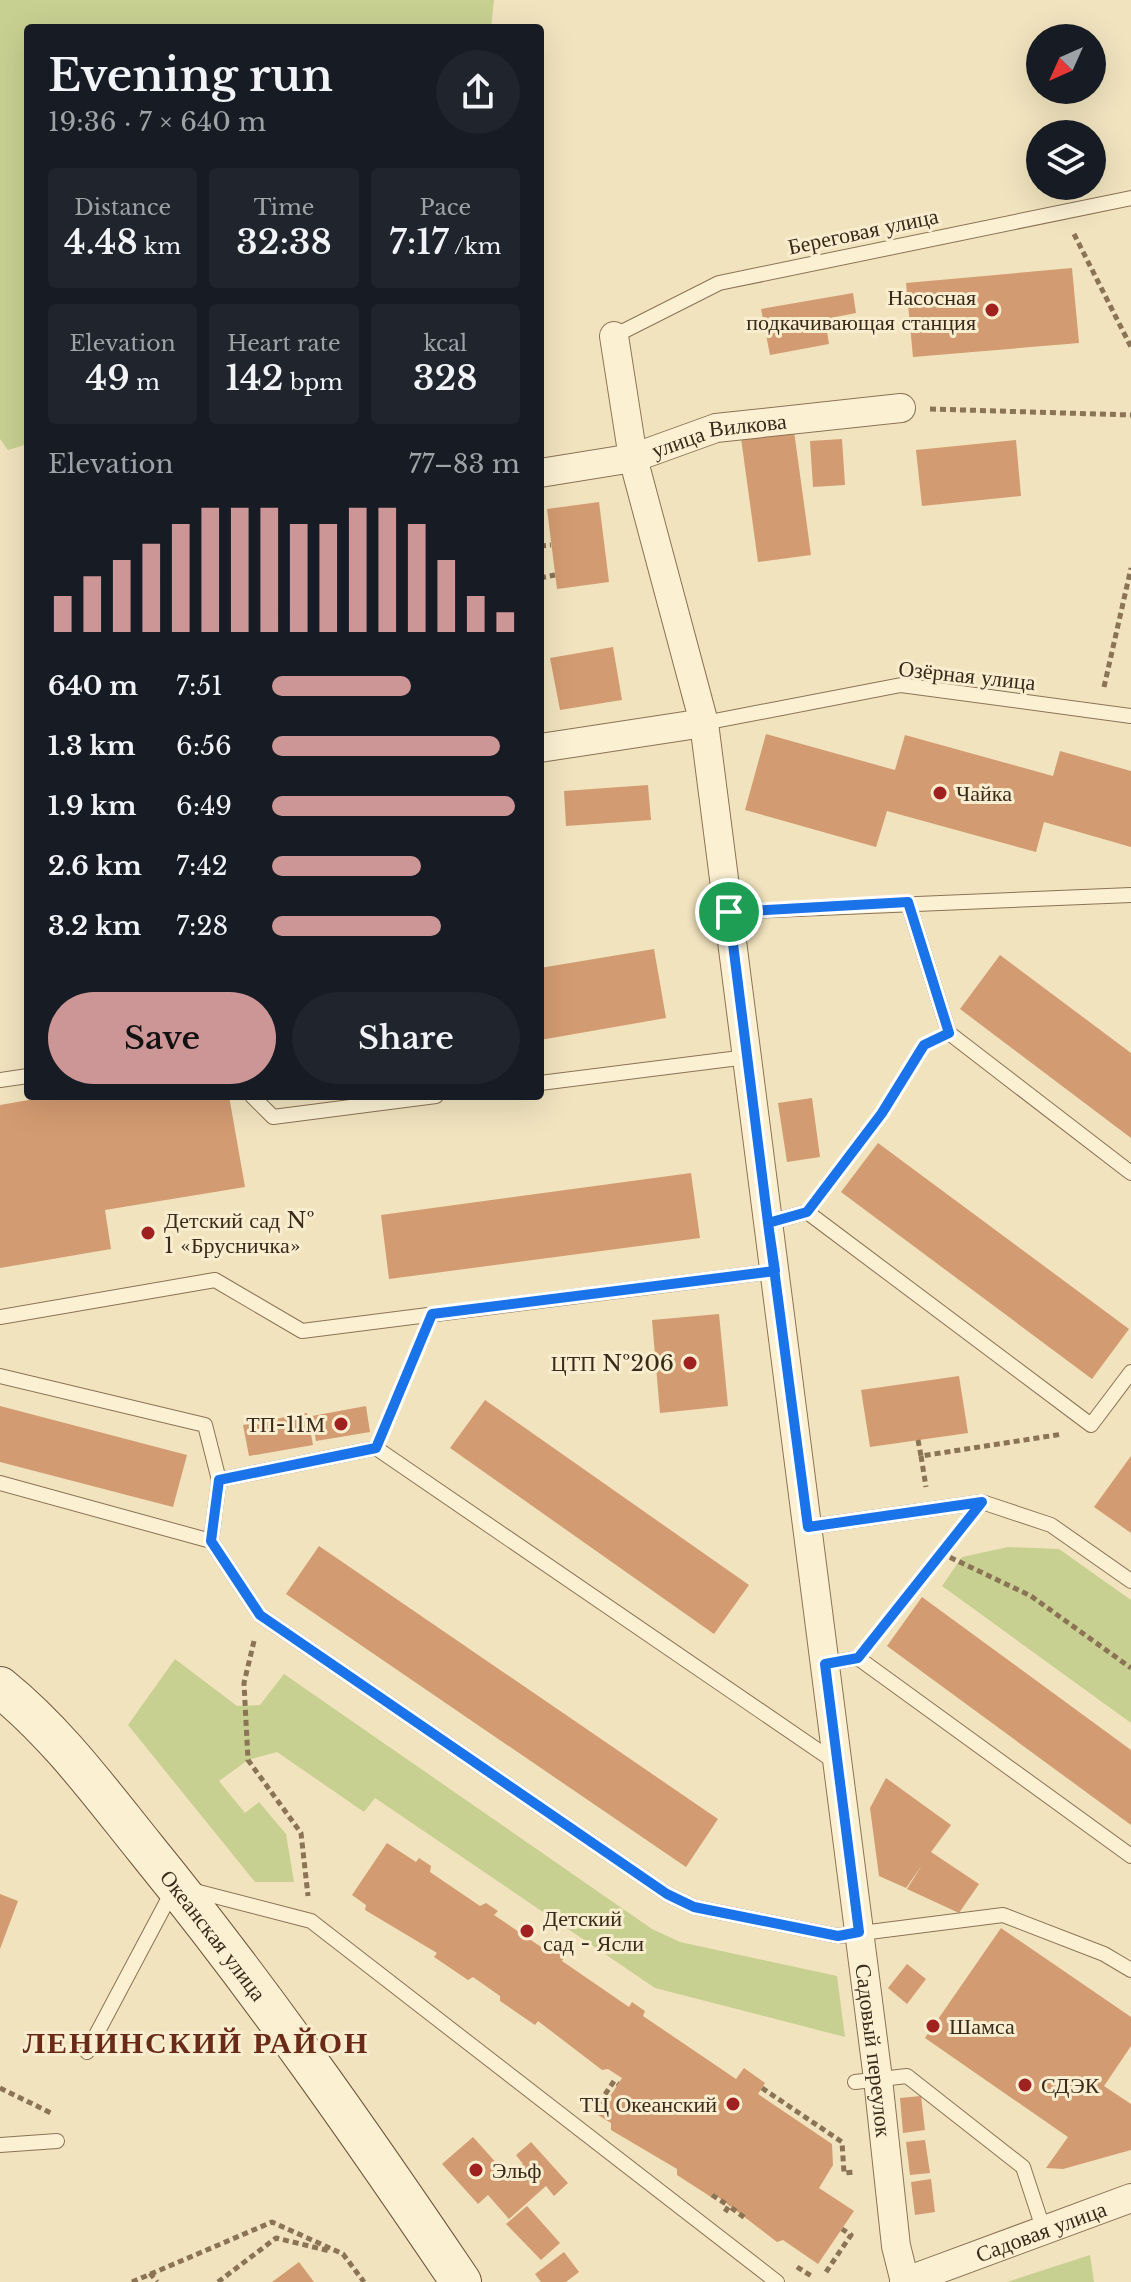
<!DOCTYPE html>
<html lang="en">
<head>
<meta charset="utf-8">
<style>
  :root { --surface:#171b24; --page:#20242c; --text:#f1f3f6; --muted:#9ea1a6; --accent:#cc9596 }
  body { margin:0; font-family:"Libre Baskerville",serif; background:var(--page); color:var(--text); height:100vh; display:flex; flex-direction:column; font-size:30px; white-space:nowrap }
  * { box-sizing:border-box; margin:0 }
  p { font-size:26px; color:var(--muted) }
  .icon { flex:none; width:44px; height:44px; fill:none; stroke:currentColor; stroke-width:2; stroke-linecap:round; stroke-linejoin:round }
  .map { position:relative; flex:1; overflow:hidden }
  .side { position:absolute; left:24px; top:24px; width:520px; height:1076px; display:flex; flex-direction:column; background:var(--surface); border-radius:8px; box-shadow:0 8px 32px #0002 }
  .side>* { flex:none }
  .needle { width:52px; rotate:225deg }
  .tools { position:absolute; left:1026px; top:24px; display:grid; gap:16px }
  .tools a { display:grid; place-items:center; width:80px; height:80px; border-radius:50%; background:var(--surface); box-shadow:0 8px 32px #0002; font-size:40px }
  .pin { position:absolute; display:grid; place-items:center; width:68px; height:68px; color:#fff; margin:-34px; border:4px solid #fff; border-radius:50%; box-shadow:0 2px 8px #0007 }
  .round { display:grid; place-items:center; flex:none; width:84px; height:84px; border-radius:42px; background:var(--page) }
  .head { display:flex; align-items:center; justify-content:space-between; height:136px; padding:0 24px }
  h1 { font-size:44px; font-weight:600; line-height:60px }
  .metrics { display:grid; grid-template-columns:repeat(3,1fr); gap:12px; height:136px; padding:8px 24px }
  .metrics div { display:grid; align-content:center; border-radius:8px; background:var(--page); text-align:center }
  .metrics b { font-size:34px; font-weight:600 }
  .metrics small { font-size:22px; font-weight:400 }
  .metrics p { font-size:22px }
  .chart { height:224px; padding:16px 24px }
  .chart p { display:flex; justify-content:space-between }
  .chart svg { width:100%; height:144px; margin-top:8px; stroke:var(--accent); stroke-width:6 }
  .action { display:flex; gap:16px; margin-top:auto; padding:16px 24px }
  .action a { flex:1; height:92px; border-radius:48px; background:var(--accent); color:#111; font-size:32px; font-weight:600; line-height:92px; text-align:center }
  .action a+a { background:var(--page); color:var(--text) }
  ul { padding:0 24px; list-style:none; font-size:26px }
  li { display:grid; grid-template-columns:128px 96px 1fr; align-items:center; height:60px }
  li i { height:20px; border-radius:10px; background:var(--accent) }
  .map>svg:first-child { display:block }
</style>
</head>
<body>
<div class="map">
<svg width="1131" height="2282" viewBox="0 0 1131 2282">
  <rect width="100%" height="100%" fill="#f1e3be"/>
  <!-- green -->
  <g fill="#c8d091">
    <polygon points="0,0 494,0 491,28 28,28 28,444 8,450 0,439"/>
    <polygon points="1008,1547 1059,1549 1131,1600 1131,1723 942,1586 962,1557"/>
    <polygon points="175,1659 237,1706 260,1705 284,1674 652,1929 680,1942 837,1976 845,2037 655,1988 375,1798 364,1812 277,1752 248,1760 219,1781 245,1813 259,1802 286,1834 294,1882 255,1882 128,1725"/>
    <polygon points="1090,2255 1094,2282 1007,2282"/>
  </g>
  <!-- building -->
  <g fill="#d39b71">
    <polygon points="1072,268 1079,343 913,357 906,283"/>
    <polygon points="853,293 856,313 825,319 829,344 770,355 761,309"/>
    <polygon points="794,431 811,555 758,562 741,438"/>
    <polygon points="842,439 845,485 813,487 810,441"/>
    <polygon points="1016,440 1021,496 922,506 916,450"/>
    <polygon points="599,502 609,582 557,589 547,509"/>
    <polygon points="613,647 622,700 560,710 550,658"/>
    <polygon points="766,734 895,770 905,735 1053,776 1060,751 1131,771 1131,847 1044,822 1036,852 887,811 876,847 745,810"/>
    <polygon points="648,785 651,820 566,826 564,791"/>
    <polygon points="654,949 666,1018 540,1040 540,968"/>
    <polygon points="1000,955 1131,1053 1131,1138 960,1009"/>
    <polygon points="52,1096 229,1096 245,1187 105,1210 111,1249 0,1268 0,1105"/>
    <polygon points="812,1098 820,1157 787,1162 778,1103"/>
    <polygon points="878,1143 1129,1329 1092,1379 841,1192"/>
    <polygon points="691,1173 700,1238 389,1279 381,1215"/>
    <polygon points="719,1314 728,1406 660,1413 652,1320"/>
    <polygon points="959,1376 968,1433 870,1447 861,1390"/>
    <polygon points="485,1400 749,1585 714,1634 450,1448"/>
    <polygon points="0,1406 187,1455 173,1507 0,1462"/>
    <polygon points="366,1406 370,1432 316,1441 312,1416"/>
    <polygon points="307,1413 313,1445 249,1456 243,1425"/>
    <polygon points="1131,1456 1131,1533 1094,1507"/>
    <polygon points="319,1546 718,1819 686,1867 286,1594"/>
    <polygon points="922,1597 1131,1750 1131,1825 887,1646"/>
    <polygon points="886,1778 951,1825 931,1852 979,1884 959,1913 907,1889 922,1865 906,1888 879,1876 870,1808"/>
    <polygon points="387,1843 416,1862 419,1858 431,1866 430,1872 480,1906 486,1903 498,1911 494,1915 547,1951 560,1938 572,1946 562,1961 629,2007 632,2002 645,2011 643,2016 736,2079 744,2068 765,2083 758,2094 832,2144 833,2165 819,2188 854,2211 818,2264 783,2240 777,2242 713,2193 711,2197 677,2175 677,2169 611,2130 611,2123 598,2115 622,2078 608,2069 602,2070 538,2021 535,2025 500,2001 500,1996 473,1977 468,1980 434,1957 437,1953 365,1910 366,1905 352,1895"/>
    <polygon points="0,1894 18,1901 0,1949"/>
    <polygon points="1001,1928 1131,2017 1131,2046 1104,2086 1131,2104 1131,2150 1063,2169 1046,2168 1068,2137 925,2038"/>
    <polygon points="907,1964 926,1979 907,2004 888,1988"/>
    <polygon points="921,2096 925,2130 903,2133 900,2098"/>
    <polygon points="473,2137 509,2177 523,2164 516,2155 531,2142 568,2183 554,2196 546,2186 509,2219 488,2195 478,2204 442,2164"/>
    <polygon points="925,2140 930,2173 910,2175 906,2142"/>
    <polygon points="931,2179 935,2212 915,2215 911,2182"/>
    <polygon points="527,2206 560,2243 541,2260 506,2224"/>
    <polygon points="564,2252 579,2272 566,2282 541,2282 535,2274"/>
    <polygon points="299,2262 314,2282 272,2282"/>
  </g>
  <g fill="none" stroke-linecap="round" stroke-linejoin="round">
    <!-- service casing -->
    <g stroke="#8b7355" stroke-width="16">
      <g id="service">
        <polyline points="614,336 719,283 1131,198"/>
        <polyline points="704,723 901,685 1131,716"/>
        <polyline points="908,902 949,1033 1131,1173"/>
        <polyline points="729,912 1131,895"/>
        <polyline points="0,1080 28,1076"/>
        <polyline points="540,1083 747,1057"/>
        <polyline points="252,1096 273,1117 436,1096"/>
        <polyline points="768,1223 807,1212 1091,1425 1131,1372"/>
        <polyline points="0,1317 215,1280 302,1331 775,1271"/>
        <polyline points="0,1376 205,1425 219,1480"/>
        <polyline points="0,1483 211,1541"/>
        <polyline points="808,1527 982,1502 1051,1525 1131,1581"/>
        <polyline points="825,1664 858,1658 1131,1856"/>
        <polyline points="835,1762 376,1448 219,1480 211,1541 260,1615 667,1894 694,1907 838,1936 1003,1915 1104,1954 1131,1970"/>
        <polyline points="191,1890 311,1921 777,2282"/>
        <polyline points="87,2052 173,1890"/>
        <polyline points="855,2082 907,2076 1023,2167 1044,2231"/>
        <polyline points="0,2145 57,2141"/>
      </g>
    </g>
    <!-- minor casing -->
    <g stroke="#8b7355" stroke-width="30">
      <g id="minor">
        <path id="s1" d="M 614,336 L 633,458 L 704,723 L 878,2079 L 896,2246 L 905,2282"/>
        <path id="s2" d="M 540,473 L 633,458 L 716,428 L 901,408"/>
        <polyline points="540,748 704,723"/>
        <path id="s3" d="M 904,2282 L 1131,2198"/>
      </g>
    </g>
    <!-- secondary casing -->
    <g stroke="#6d5439" stroke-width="42">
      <g id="secondary">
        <path id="s4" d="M 0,1687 C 57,1733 100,1792 146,1849 C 259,1988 361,2134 461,2282"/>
      </g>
    </g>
    <!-- path -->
    <g stroke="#8b7355" stroke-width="5" stroke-dasharray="6 4" stroke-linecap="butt">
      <polyline points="1074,234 1131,347"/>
      <polyline points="930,409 1131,415"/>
      <polyline points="540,546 551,545"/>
      <polyline points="540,578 555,575"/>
      <polyline points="1104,687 1131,568"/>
      <polyline points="822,1192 882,1113 927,1044"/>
      <polyline points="386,1425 420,1342"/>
      <polyline points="918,1440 921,1456 1063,1434"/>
      <polyline points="921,1456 926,1487"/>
      <polyline points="941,1553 1031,1596 1131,1668"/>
      <polyline points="873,1638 960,1530"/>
      <polyline points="254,1641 244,1683 248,1760 301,1833 308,1896"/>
      <polyline points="0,2088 53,2114"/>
      <polyline points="762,2088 842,2142 844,2173 856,2172"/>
      <polyline points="594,2111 614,2081 618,2084"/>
      <polyline points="712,2195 729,2206"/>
      <polyline points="725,2212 729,2206 745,2218"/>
      <polyline points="797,2267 813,2277"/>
      <polyline points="826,2272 851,2235 842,2229"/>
      <polyline points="150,2273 157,2282"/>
      <polyline points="132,2282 272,2222 343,2254 364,2282"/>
      <polyline points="218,2282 276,2238 330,2251"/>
    </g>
    <!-- service -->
    <use href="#service" stroke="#fbf0d2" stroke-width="14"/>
    <!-- minor -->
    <use href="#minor" stroke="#fbf0d2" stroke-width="28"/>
    <!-- secondary -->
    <use href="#secondary" stroke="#fbf0d2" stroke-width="40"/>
  </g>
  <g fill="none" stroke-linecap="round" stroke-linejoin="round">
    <!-- route casing -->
    <g stroke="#fff" stroke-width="16">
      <polyline id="route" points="729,912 768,1223 775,1271 432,1314 376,1448 219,1480 211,1541 260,1615 667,1894 694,1907 838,1936 859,1932 825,1664 858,1658 982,1502 808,1527 768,1223 807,1212 882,1113 924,1045 949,1033 908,902 729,912"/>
    </g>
    <!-- route -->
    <use href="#route" stroke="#1a73e8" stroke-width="10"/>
  </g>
  <!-- markers -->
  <g fill="#9f2221" stroke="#f8edce" stroke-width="3">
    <circle cx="992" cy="310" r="8"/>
    <circle cx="940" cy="793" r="8"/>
    <circle cx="148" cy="1233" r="8"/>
    <circle cx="690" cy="1363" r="8"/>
    <circle cx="341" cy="1424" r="8"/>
    <circle cx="527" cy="1931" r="8"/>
    <circle cx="933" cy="2026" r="8"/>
    <circle cx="1025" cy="2085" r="8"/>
    <circle cx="733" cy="2104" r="8"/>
    <circle cx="476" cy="2170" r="8"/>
  </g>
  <g text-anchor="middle" stroke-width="6" stroke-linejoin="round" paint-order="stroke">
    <!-- street labels -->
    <g font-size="22" fill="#392a1b" stroke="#f8edce">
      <text transform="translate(863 231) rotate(-12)" y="8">Береговая улица</text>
      <text dy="8" stroke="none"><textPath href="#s2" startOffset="184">улица Вилкова</textPath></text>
      <text transform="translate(967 675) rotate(6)" y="8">Озёрная улица</text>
      <text dy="8" stroke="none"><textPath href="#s4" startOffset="328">Океанская улица</textPath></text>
      <text dy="8" stroke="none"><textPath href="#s1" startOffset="1736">Садовый переулок</textPath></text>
      <text dy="8" stroke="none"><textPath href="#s3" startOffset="146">Садовая улица</textPath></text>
    </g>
    <!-- poi labels -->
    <g font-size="22" fill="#392a1b" stroke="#f8edce" text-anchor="start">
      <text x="976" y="305" text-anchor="end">Насосная<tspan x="976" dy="25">подкачивающая станция</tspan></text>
      <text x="956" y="801">Чайка</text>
      <text x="164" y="1228">Детский сад №<tspan x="164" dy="25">1 «Брусничка»</tspan></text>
      <text x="674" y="1371" text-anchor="end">ЦТП №206</text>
      <text x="325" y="1432" text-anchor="end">ТП-11М</text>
      <text x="543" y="1926">Детский<tspan x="543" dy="25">сад - Ясли</tspan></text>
      <text x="949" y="2034">Шамса</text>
      <text x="1041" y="2093">СДЭК</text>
      <text x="717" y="2112" text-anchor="end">ТЦ Океанский</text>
      <text x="492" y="2178">Эльф</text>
    </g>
    <!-- district labels -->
    <g font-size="30" font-weight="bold" letter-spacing="2" fill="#692a17" stroke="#f8edce">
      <text x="196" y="2053">ЛЕНИНСКИЙ РАЙОН</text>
    </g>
  </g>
</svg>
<div class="tools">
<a><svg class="needle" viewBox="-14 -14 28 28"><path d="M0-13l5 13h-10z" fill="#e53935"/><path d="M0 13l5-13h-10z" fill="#9ea1a6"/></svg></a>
<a><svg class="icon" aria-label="layers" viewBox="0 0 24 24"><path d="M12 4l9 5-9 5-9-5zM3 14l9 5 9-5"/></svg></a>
</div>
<div class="pin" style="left:729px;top:912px;background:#1e9e55"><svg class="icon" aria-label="arrive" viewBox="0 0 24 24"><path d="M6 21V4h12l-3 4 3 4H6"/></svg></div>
<section class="side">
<div class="head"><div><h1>Evening run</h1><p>19:36 · 7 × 640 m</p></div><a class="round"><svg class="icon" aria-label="share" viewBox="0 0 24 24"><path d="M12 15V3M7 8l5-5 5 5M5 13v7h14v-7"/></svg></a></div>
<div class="metrics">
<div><p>Distance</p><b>4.48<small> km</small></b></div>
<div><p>Time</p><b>32:38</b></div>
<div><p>Pace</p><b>7:17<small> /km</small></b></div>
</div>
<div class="metrics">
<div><p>Elevation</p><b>49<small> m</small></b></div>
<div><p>Heart rate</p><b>142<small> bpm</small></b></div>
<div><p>kcal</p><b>328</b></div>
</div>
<div class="chart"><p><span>Elevation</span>77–83 m</p>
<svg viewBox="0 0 160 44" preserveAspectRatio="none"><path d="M5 44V33M15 44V27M25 44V22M35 44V17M45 44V11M55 44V6M65 44V6M75 44V6M85 44V11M95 44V11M105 44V6M115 44V6M125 44V11M135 44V22M145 44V33M155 44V38"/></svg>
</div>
<ul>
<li><b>640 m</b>7:51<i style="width:56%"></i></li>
<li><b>1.3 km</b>6:56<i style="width:92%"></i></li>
<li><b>1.9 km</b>6:49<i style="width:98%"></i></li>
<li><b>2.6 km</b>7:42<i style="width:60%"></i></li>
<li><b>3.2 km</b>7:28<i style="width:68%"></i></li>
</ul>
<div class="action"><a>Save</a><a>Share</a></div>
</section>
</div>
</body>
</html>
